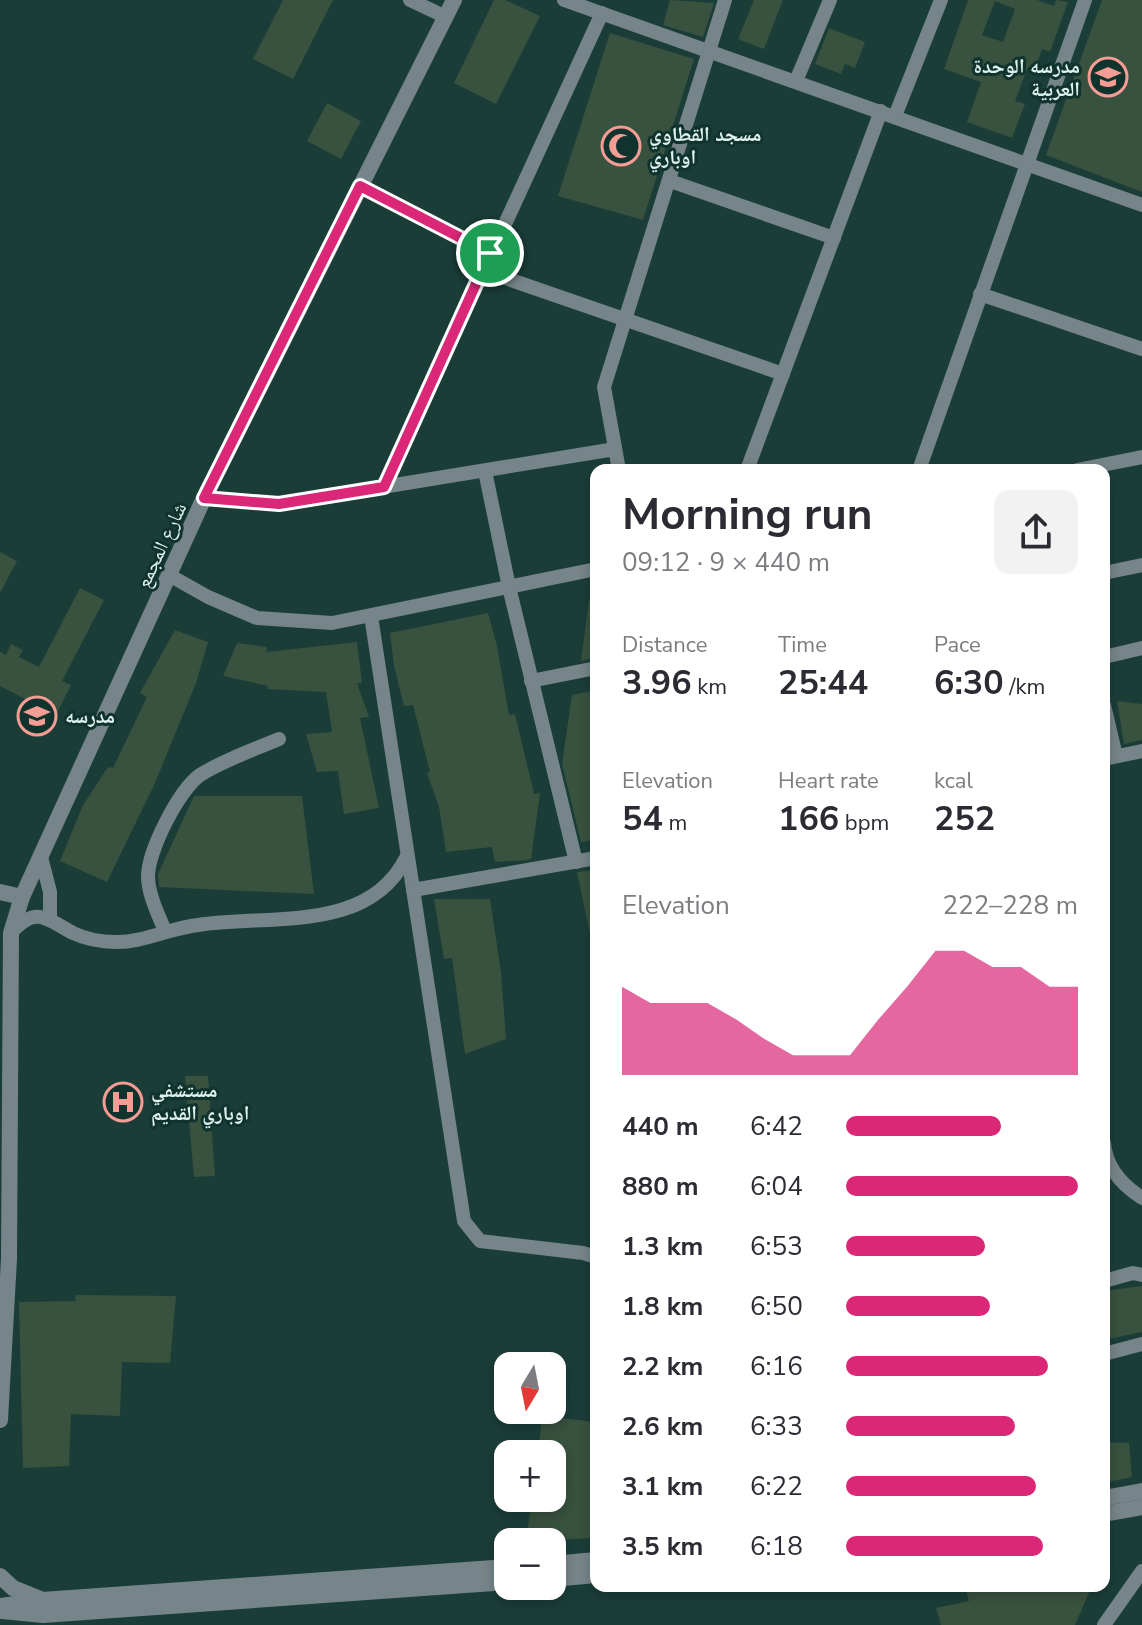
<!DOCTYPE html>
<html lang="en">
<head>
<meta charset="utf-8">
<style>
  :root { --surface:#fff; --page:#f2f2f3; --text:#2b2b33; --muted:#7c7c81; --accent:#db2777 }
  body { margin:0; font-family:"Nunito Sans","Noto Naskh Arabic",sans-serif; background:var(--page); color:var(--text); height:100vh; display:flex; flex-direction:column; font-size:30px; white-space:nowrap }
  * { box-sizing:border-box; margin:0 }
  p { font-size:26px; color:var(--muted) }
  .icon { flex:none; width:44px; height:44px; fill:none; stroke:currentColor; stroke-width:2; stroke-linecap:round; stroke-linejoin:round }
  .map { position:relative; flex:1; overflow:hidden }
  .panel { position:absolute; left:590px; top:464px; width:520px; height:1128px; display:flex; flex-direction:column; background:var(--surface); border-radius:16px; box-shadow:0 4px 12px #0003 }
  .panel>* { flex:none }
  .needle { width:52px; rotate:190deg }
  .controls { position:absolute; left:494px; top:1352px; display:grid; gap:16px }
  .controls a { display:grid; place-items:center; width:72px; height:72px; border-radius:16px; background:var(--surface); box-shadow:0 4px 12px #0003; font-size:40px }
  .pin { position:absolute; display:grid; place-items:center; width:68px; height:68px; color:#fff; margin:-34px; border:4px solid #fff; border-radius:50%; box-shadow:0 2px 8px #0007 }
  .round { display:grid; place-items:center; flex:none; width:84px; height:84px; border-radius:16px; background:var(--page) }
  .overview { display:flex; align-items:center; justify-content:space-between; height:136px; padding:0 32px }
  h1 { font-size:44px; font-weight:700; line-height:60px }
  .stats { display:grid; grid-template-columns:repeat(3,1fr); gap:12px; height:136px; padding:8px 32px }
  .stats div { display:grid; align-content:center }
  .stats b { font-size:34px; font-weight:700 }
  .stats small { font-size:22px; font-weight:400 }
  .stats p { font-size:22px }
  .chart { height:224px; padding:16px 32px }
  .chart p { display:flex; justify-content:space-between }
  .chart svg { width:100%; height:144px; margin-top:8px; fill:var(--accent); opacity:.7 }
  ul { padding:0 32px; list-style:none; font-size:26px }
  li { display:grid; grid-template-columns:128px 96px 1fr; align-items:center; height:60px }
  li i { height:20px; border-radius:10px; background:var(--accent) }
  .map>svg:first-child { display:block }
</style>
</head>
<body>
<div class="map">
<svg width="1142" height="1625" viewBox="0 0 1142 1625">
  <rect width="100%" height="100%" fill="#1b3d38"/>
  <!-- building -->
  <g fill="#39513f" fill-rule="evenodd">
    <polygon points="283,0 333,0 293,79 253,59"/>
    <polygon points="494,0 505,0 540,16 496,104 454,83"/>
    <polygon points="670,0 714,3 703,37 663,25"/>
    <polygon points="754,0 783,0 764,49 738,39"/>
    <path d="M 968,0 L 1037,0 L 1054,6 L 1056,0 L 1068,2 L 1050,52 L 1042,49 L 1035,69 L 1028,67 L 1015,101 L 1025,104 L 1012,138 L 967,122 L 981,82 L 944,69 ZM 995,1 L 1015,9 L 1003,42 L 982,35 Z"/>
    <polygon points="1102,0 1142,0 1142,192 1046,155"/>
    <polygon points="829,28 865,42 855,68 845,64 841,74 815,64"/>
    <polygon points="610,33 694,59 643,220 558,196"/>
    <polygon points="327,103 361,121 341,159 307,141"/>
    <polygon points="0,552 17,561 0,593"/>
    <polygon points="80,588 104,600 62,681 71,685 56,715 0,686 0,652 6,655 11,644 23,650 19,657 39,667"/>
    <polygon points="589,600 596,600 596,658 581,661"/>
    <polygon points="488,613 497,646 509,715 515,714 534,794 540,793 531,859 527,860 495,862 492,847 446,852 439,807 427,773 430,772 413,705 404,706 394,666 390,633"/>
    <polygon points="175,630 208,642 196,683 155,783 107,882 60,861 83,805 108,767 113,768 147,697 140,693"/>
    <polygon points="357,642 362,683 357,683 369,717 360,718 379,808 344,814 338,771 317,772 306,734 332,732 326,692 267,689 268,686 223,676 237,643 267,647 266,652"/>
    <polygon points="592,691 596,710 596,840 581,842 562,764 572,695"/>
    <polygon points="1117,701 1142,704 1142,740 1124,744"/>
    <polygon points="194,796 302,796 314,894 159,887 158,874"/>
    <polygon points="596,870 596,938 591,939 577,872"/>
    <polygon points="434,899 490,899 501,972 506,1039 465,1054 452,958 444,959"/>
    <polygon points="185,1076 208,1076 215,1176 194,1177"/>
    <polygon points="1142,1286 1142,1332 1104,1340 1104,1291"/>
    <polygon points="75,1295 176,1296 170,1363 122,1362 120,1416 71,1414 69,1466 23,1468 19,1302 76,1301"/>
    <polygon points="542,1416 596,1422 596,1538 526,1541 532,1498 552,1498 552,1454 538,1454"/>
    <polygon points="1104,1442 1129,1443 1132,1477 1104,1483"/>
    <polygon points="965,1586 1092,1586 1075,1625 941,1625 936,1608 969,1601"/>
  </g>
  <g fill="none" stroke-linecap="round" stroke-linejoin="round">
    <!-- minor -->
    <g stroke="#768589" stroke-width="14">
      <polyline points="410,0 446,17"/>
      <polyline points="564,0 1142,205"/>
      <polyline points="796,81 830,0"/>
      <polyline points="895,116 941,0"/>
      <polyline points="670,181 834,238"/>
      <polyline points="360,186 490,253"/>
      <polyline points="482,270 783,374"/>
      <polyline points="980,294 1142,349"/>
      <polyline points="619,470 604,387 725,0"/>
      <polyline points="747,470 881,111"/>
      <polyline points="919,470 1085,0"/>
      <polyline points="1077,470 1142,457"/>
      <polyline points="485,471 509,587 576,862"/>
      <polyline points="384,487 602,13"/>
      <polyline points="204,498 279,504 615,449"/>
      <polyline points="1104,573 1142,565"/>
      <polyline points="169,575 208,597 257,618 332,623 596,569"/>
      <polyline points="371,616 464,1221 480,1241 583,1253 596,1257"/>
      <polyline points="1104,657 1142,648"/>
      <polyline points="531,681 596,668"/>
      <polyline points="1104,705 1116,756"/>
      <polyline points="1104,759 1142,751"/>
      <polyline points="41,857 50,892 50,917"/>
      <polyline points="413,890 596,858"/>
      <path d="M 165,931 C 158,914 149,896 148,878 C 147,852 179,790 200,775 C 224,760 253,750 279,739"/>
      <path d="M 11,933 C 36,904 48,920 73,933 C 86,939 101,942 115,942 C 142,943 170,928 198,925 C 269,914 368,934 406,858"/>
      <path d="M 1104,1143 C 1106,1167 1122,1185 1142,1198"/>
      <polyline points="1104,1281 1133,1273 1142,1275"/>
      <polyline points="1104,1354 1142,1344"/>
      <polyline points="1104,1625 1142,1571"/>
    </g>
    <!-- tertiary -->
    <g stroke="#768589" stroke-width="16">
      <polyline points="0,892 22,897"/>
      <polyline points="0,1420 9,1259 11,933 22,897 204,498 454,0"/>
      <polyline points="1104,1498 1142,1491"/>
      <polyline points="1104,1514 1142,1507"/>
      <polyline points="552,1564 596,1560"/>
      <polyline points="0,1576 13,1588 40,1599"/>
      <polyline points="552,1579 596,1575"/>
      <polyline points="0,1606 42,1600 508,1567"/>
      <polyline points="2,1611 43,1615 508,1582"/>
    </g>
  </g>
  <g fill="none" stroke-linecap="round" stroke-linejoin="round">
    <!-- route casing -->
    <g stroke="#fff" stroke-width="16">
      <polygon id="route" points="360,186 490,253 384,487 279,504 204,498"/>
    </g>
    <!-- route -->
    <use href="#route" stroke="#db2777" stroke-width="10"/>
  </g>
  <!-- icons -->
  <defs>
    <g id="school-ring" transform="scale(2)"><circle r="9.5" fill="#10332e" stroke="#f59c94" stroke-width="1.5"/><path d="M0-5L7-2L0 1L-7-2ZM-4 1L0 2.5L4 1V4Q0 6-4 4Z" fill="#f59c94"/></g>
    <g id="mosque-ring" transform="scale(2)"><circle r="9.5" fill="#10332e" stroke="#f59c94" stroke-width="1.5"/><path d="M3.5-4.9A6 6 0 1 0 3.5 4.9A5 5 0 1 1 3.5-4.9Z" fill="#f59c94"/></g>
    <g id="hospital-ring" transform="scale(2)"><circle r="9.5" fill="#10332e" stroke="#f59c94" stroke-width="1.5"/><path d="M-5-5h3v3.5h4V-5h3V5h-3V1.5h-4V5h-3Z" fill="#f59c94"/></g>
  </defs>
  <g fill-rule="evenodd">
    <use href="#school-ring" x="1108" y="77"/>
    <use href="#mosque-ring" x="621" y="146"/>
    <use href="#school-ring" x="37" y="716"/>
    <use href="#hospital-ring" x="123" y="1102"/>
  </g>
  <g text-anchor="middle" stroke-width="6" stroke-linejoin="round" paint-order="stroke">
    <!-- poi labels -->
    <g font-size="20" font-weight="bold" fill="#def1ee" stroke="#10332e" text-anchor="start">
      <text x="1080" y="73" text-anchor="end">مدرسه الوحدة<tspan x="1080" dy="23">العربية</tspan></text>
      <text x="649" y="141">مسجد القطاوي<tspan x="649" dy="23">اوباري</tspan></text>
      <text x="65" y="723">مدرسه</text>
      <text x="151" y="1097">مستشفي<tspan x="151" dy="23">اوباري القديم</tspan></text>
    </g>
    <!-- street labels -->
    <g font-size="20" fill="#def1ee" stroke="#10332e">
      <text transform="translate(161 545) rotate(-65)" y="7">شارع المجمع</text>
    </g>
  </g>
</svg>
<div class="controls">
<a><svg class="needle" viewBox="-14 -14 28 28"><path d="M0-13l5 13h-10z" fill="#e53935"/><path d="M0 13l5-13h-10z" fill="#7c7c81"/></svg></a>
<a>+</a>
<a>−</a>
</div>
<div class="pin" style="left:490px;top:253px;background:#1e9e55"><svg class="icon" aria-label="arrive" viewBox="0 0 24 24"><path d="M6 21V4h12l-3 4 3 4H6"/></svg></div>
<section class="panel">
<div class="overview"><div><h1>Morning run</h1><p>09:12 · 9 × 440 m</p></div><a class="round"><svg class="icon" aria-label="share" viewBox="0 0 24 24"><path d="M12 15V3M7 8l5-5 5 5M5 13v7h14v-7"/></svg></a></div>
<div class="stats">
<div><p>Distance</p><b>3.96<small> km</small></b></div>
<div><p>Time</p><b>25:44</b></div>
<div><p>Pace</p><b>6:30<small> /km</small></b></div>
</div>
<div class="stats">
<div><p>Elevation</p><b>54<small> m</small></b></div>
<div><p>Heart rate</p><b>166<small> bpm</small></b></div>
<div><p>kcal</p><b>252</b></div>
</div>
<div class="chart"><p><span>Elevation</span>222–228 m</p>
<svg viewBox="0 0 160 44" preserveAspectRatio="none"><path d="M0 44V17L10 22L20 22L30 22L40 27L50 33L60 38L70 38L80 38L90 27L100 17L110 6L120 6L130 11L140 11L150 17L160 17V44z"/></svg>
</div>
<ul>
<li><b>440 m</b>6:42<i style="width:67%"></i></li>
<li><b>880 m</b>6:04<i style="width:100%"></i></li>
<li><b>1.3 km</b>6:53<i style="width:60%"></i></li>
<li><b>1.8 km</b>6:50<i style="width:62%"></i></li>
<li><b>2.2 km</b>6:16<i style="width:87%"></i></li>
<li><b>2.6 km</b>6:33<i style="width:73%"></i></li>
<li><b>3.1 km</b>6:22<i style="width:82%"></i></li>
<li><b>3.5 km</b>6:18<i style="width:85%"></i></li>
</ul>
</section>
</div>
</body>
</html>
